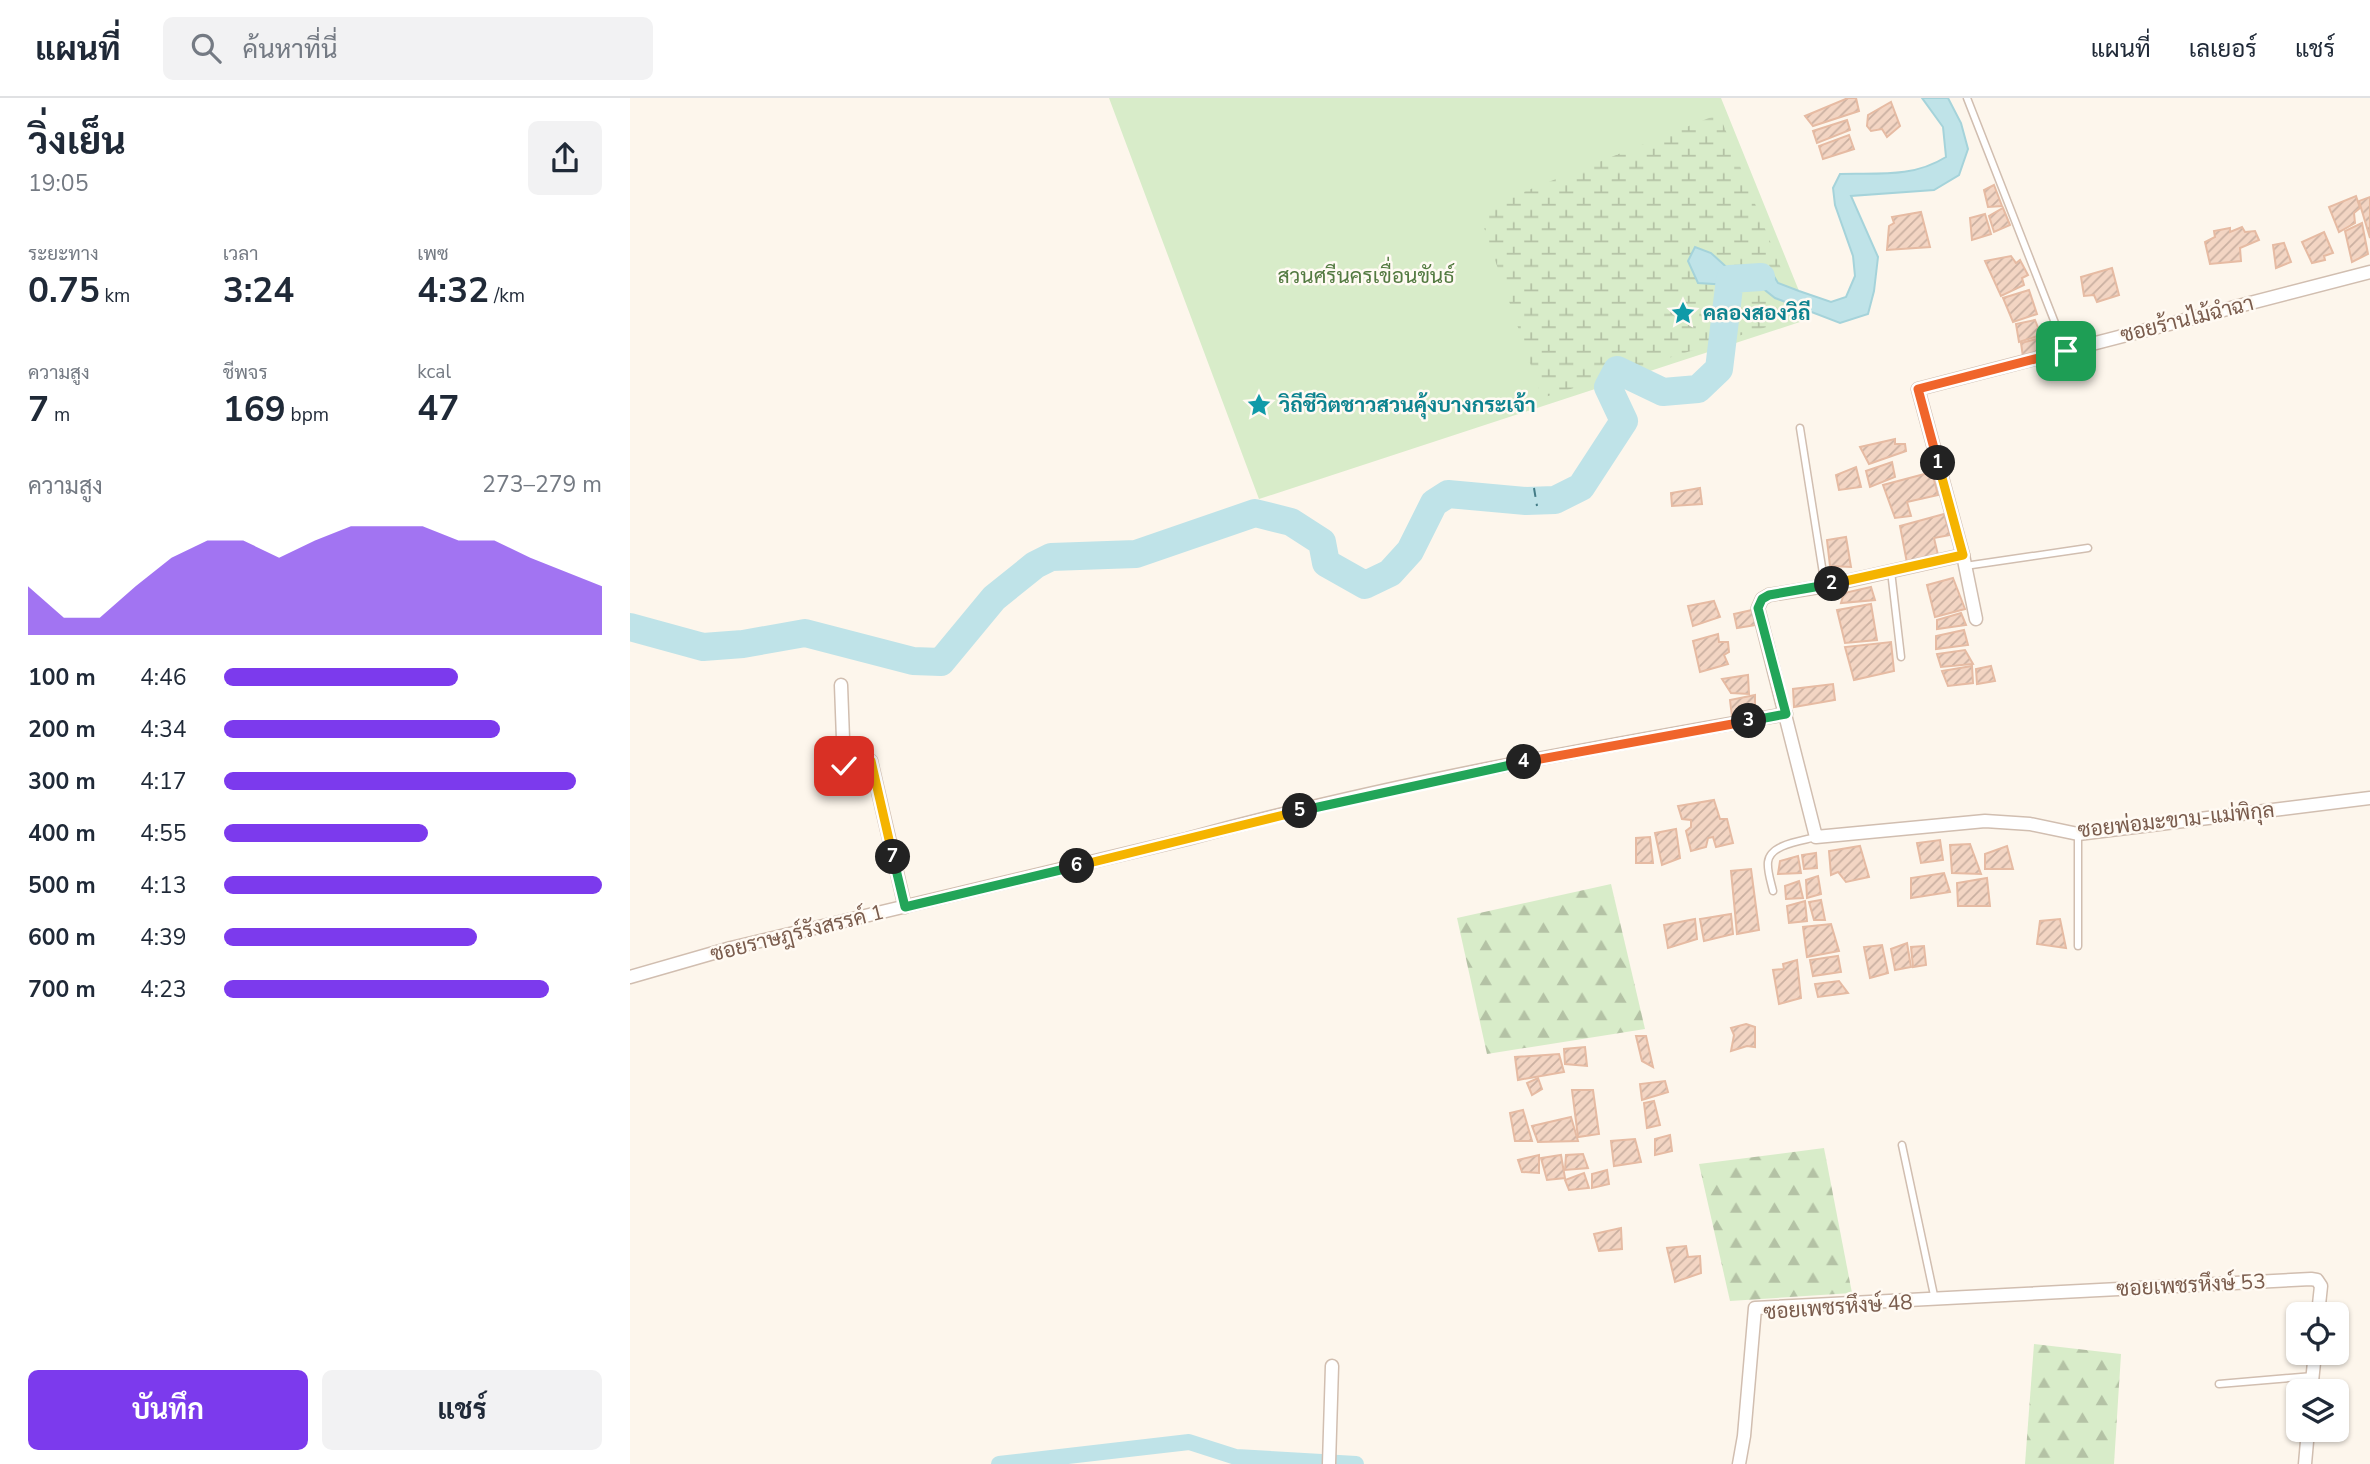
<!DOCTYPE html>
<html lang="th">
<head>
<meta charset="utf-8">
<style>
  :root { --surface:#fff; --page:#f2f2f3; --text:#1f2937; --muted:#747a83; --line:#e0e1e3; --accent:#7c3aed }
  body { margin:0; font-family:"Nunito Sans",Sarabun,sans-serif; background:var(--page); color:var(--text); height:100vh; display:flex; flex-direction:column; font-size:26px; white-space:nowrap }
  * { box-sizing:border-box; margin:0 }
  p { font-size:23px; color:var(--muted) }
  .icon { flex:none; width:38px; height:38px; fill:none; stroke:currentColor; stroke-width:2; stroke-linecap:round; stroke-linejoin:round }
  .map { position:relative; flex:1; overflow:hidden }
  .drawer { display:flex; flex-direction:column; background:var(--surface); width:630px }
  .drawer>* { flex:none }
  .tools { position:absolute; left:1656px; top:1204px; display:grid; gap:14px }
  .tools a { display:grid; place-items:center; width:63px; height:63px; border-radius:10px; background:var(--surface); box-shadow:0 2px 5px #0004; font-size:35px }
  .pin { position:absolute; display:grid; place-items:center; width:60px; height:60px; color:#fff; margin:-30px; border-radius:14px; box-shadow:0 4px 10px #0006 }
  .km { position:absolute; width:35px; height:35px; margin:-18px; border-radius:50%; background:#222; color:#fff; font-size:19px; line-height:35px; text-align:center }
  .round { display:grid; place-items:center; flex:none; width:74px; height:74px; border-radius:10px; background:var(--page) }
  .summary { display:flex; align-items:center; justify-content:space-between; height:119px; padding:0 28px }
  h1 { font-size:38px; font-weight:700; line-height:52px }
  .figures { display:grid; grid-template-columns:repeat(3,1fr); gap:10px; height:119px; padding:7px 28px }
  .figures div { display:grid; align-content:center }
  .figures b { font-size:35px; font-weight:700 }
  .figures small { font-size:19px; font-weight:400 }
  .figures p { font-size:19px }
  .chart { height:196px; padding:14px 28px }
  .chart p { display:flex; justify-content:space-between }
  .chart svg { width:100%; height:126px; margin-top:7px; fill:var(--accent); opacity:.7 }
  .cta { display:flex; gap:14px; margin-top:auto; padding:14px 28px }
  .cta a { flex:1; height:80px; border-radius:10px; background:var(--accent); color:#fff; font-size:28px; font-weight:700; line-height:80px; text-align:center }
  .cta a+a { background:var(--page); color:var(--text) }
  ul { padding:0 28px; list-style:none; font-size:23px }
  li { display:grid; grid-template-columns:112px 84px 1fr; align-items:center; height:52px }
  li i { height:18px; border-radius:9px; background:var(--accent) }
  header { display:flex; align-items:center; gap:42px; box-sizing:border-box; height:98px; padding:0 35px; background:var(--surface); border-bottom:2px solid var(--line) }
  header strong { font-size:33px }
  nav { display:flex; gap:38px; margin-inline-start:auto; font-size:24px }
  .search { width:490px; height:63px; background:var(--page); display:flex; align-items:center; gap:18px; box-sizing:border-box; padding:0 24px; border-radius:10px; color:var(--muted); font-size:26px }
  main { display:flex; flex:1; min-height:0 }
  .map>svg:first-child { display:block }
</style>
</head>
<body>
<header>
<strong>แผนที่</strong>
<div class="search"><svg class="icon" aria-label="search" viewBox="0 0 24 24"><circle cx="10" cy="10" r="6"/><path d="M15 15l6 6"/></svg>ค้นหาที่นี่</div>
<nav><a>แผนที่</a><a>เลเยอร์</a><a>แชร์</a></nav>
</header>
<main>
<section class="drawer">
<div class="summary"><div><h1>วิ่งเย็น</h1><p>19:05</p></div><a class="round"><svg class="icon" aria-label="share" viewBox="0 0 24 24"><path d="M12 15V3M7 8l5-5 5 5M5 13v7h14v-7"/></svg></a></div>
<div class="figures">
<div><p>ระยะทาง</p><b>0.75<small> km</small></b></div>
<div><p>เวลา</p><b>3:24</b></div>
<div><p>เพซ</p><b>4:32<small> /km</small></b></div>
</div>
<div class="figures">
<div><p>ความสูง</p><b>7<small> m</small></b></div>
<div><p>ชีพจร</p><b>169<small> bpm</small></b></div>
<div><p>kcal</p><b>47</b></div>
</div>
<div class="chart"><p><span>ความสูง</span>273–279 m</p>
<svg viewBox="0 0 160 44" preserveAspectRatio="none"><path d="M0 44V27L10 38L20 38L30 27L40 17L50 11L60 11L70 17L80 11L90 6L100 6L110 6L120 11L130 11L140 17L150 22L160 27V44z"/></svg>
</div>
<ul>
<li><b>100 m</b>4:46<i style="width:62%"></i></li>
<li><b>200 m</b>4:34<i style="width:73%"></i></li>
<li><b>300 m</b>4:17<i style="width:93%"></i></li>
<li><b>400 m</b>4:55<i style="width:54%"></i></li>
<li><b>500 m</b>4:13<i style="width:100%"></i></li>
<li><b>600 m</b>4:39<i style="width:67%"></i></li>
<li><b>700 m</b>4:23<i style="width:86%"></i></li>
</ul>
<div class="cta"><a>บันทึก</a><a>แชร์</a></div>
</section>
<div class="map">
<svg width="1740" height="1366" viewBox="0 0 1740 1366">
  <defs>
    <pattern id="forest-firs" width="22" height="20" patternUnits="userSpaceOnUse" patternTransform="scale(1.75)"><rect width="22" height="20" fill="#d8ecc9"/><path d="M5 1l3.5 6h-7zM16 11l3.5 6h-7z" fill="#b4c2a5"/></pattern>
    <pattern id="wetland-marsh" width="20" height="14" patternUnits="userSpaceOnUse" patternTransform="scale(1.75)"><rect width="20" height="14" fill="#d8ecc9"/><path d="M1 5h8M5 5V1M11 12h8M15 12V8" fill="none" stroke="#b4c2a5"/></pattern>
    <pattern id="building-hatch" width="6" height="6" patternUnits="userSpaceOnUse" patternTransform="scale(1.75)"><rect width="6" height="6" fill="#f3d5c3"/><path d="M-1 1l2-2M0 6l6-6M5 7l2-2" fill="none" stroke="#cab0a1"/></pattern>
  </defs>
  <rect width="100%" height="100%" fill="#fdf6ec"/>
  <!-- green -->
  <polygon fill="#d8ecc9" points="479,0 1091,0 1169,193 1148,185 1139,171 1103,176 1068,185 1131,189 1145,200 1177,213 1179,221 629,401"/>
  <!-- forest -->
  <g fill="url(#forest-firs)">
    <polygon points="981,786 1015,931 857,956 827,820"/>
    <polygon points="1194,1050 1222,1195 1100,1203 1069,1066"/>
    <polygon points="1404,1246 1491,1256 1484,1366 1395,1366"/>
  </g>
  <!-- wetland -->
  <polygon fill="url(#wetland-marsh)" points="1089,16 1158,188 1148,185 1139,170 1103,176 1081,155 1065,149 1058,163 1068,186 1131,189 1145,200 1167,209 1171,218 912,300 848,112"/>
  <!-- water -->
  <path fill="#bfe3e8" stroke="#a5d3da" stroke-width="2" d="M 1292,0 L 1318,0 L 1331,25 L 1338,51 L 1329,77 L 1304,92 L 1221,98 L 1248,159 L 1244,193 L 1238,216 L 1210,225 L 1145,200 L 1131,189 L 1068,185 L 1058,163 L 1065,149 L 1081,155 L 1103,175 L 1139,170 L 1148,185 L 1169,193 L 1201,204 L 1216,199 L 1225,178 L 1223,158 L 1205,107 L 1203,90 L 1210,76 C 1248,75 1282,80 1316,59 L 1313,29 Z"/>
  <g fill="none" stroke-linecap="round" stroke-linejoin="round">
    <!-- canal -->
    <polyline stroke="#bfe3e8" stroke-width="16" points="369,1366 559,1344 606,1359 726,1366"/>
    <!-- river -->
    <polyline stroke="#bfe3e8" stroke-width="28" points="0,529 73,549 113,546 175,535 283,563 311,564 364,500 405,467 421,459 506,456 625,415 661,424 692,444 696,465 735,487 760,475 780,453 804,405 818,396 896,403 925,402 951,389 994,323 978,289 987,272 1033,294 1068,291 1089,271 1100,181 1131,179"/>
    <!-- ferry -->
    <polyline stroke="#437c86" stroke-width="2" stroke-dasharray="9 7" stroke-linecap="butt" points="904,390 907,408"/>
  </g>
  <!-- building -->
  <g fill="url(#building-hatch)" stroke="#e6bba3" stroke-width="2">
    <polygon points="1218,0 1226,0 1229,13 1183,28 1175,18"/>
    <polygon points="1261,4 1270,28 1257,39 1252,31 1241,33 1237,28 1238,17"/>
    <polygon points="1217,22 1220,32 1187,45 1183,33"/>
    <polygon points="1219,37 1224,51 1193,61 1189,48"/>
    <polygon points="1364,87 1372,108 1358,109 1354,92"/>
    <polygon points="1726,98 1730,110 1724,115 1725,125 1709,134 1699,109"/>
    <polygon points="1740,99 1740,140 1729,103"/>
    <polygon points="1373,110 1380,127 1364,134 1359,118"/>
    <polygon points="1291,114 1300,149 1257,152 1259,128 1264,125 1262,119"/>
    <polygon points="1355,116 1361,136 1342,142 1340,120"/>
    <polygon points="1732,125 1738,156 1722,164 1715,133"/>
    <polygon points="1612,129 1615,134 1625,133 1629,142 1610,150 1611,163 1580,166 1575,144 1585,139 1584,133 1600,130 1600,134"/>
    <polygon points="1694,134 1703,155 1694,158 1695,162 1682,165 1672,144"/>
    <polygon points="1654,145 1661,164 1646,170 1643,147"/>
    <polygon points="1381,158 1386,165 1390,162 1398,177 1392,180 1394,187 1371,198 1355,163"/>
    <polygon points="1482,170 1489,197 1467,204 1464,197 1454,198 1451,179"/>
    <polygon points="1399,192 1407,216 1383,224 1373,200"/>
    <polygon points="1405,222 1411,237 1389,244 1386,226"/>
    <polygon points="1414,239 1414,253 1393,259 1391,245"/>
    <polygon points="1265,341 1265,346 1275,346 1276,353 1239,366 1230,349"/>
    <polygon points="1262,364 1265,379 1240,389 1236,373"/>
    <polygon points="1226,369 1231,389 1209,392 1206,377"/>
    <polygon points="1302,374 1308,397 1277,404 1281,418 1265,420 1253,387"/>
    <polygon points="1070,390 1072,406 1042,408 1041,395"/>
    <polygon points="1314,416 1320,437 1304,440 1308,457 1277,465 1270,428"/>
    <polygon points="1216,439 1221,469 1200,468 1197,442"/>
    <polygon points="1323,480 1335,511 1305,519 1297,487"/>
    <polygon points="1241,489 1245,502 1211,505 1214,495"/>
    <polygon points="1084,503 1090,519 1063,528 1058,508"/>
    <polygon points="1241,506 1247,542 1215,545 1207,512"/>
    <polygon points="1122,512 1126,527 1107,530 1104,516"/>
    <polygon points="1331,515 1336,527 1307,531 1307,522"/>
    <polygon points="1334,532 1338,547 1306,551 1306,538"/>
    <polygon points="1088,536 1089,544 1098,544 1099,554 1094,557 1098,566 1070,574 1063,543"/>
    <polygon points="1261,544 1264,573 1224,582 1215,549"/>
    <polygon points="1335,552 1343,566 1311,569 1307,556"/>
    <polygon points="1342,568 1343,585 1318,588 1312,573"/>
    <polygon points="1361,568 1365,583 1347,586 1346,571"/>
    <polygon points="1118,577 1119,596 1101,595 1092,581"/>
    <polygon points="1203,586 1205,602 1164,609 1163,591"/>
    <polygon points="1125,597 1125,611 1102,619 1100,602"/>
    <polygon points="1084,702 1090,721 1097,721 1103,745 1086,749 1083,739 1078,740 1076,749 1061,753 1056,733 1061,729 1061,722 1052,721 1048,708"/>
    <polygon points="1046,731 1050,760 1032,767 1025,735"/>
    <polygon points="1020,739 1023,765 1006,765 1006,740"/>
    <polygon points="1310,742 1313,762 1291,765 1287,745"/>
    <polygon points="1340,746 1351,776 1322,775 1320,747"/>
    <polygon points="1230,748 1239,779 1216,784 1208,774 1201,777 1199,753"/>
    <polygon points="1377,748 1383,771 1355,771 1355,756"/>
    <polygon points="1186,755 1187,770 1174,771 1172,757"/>
    <polygon points="1168,758 1171,775 1148,776 1150,763"/>
    <polygon points="1121,771 1129,832 1107,836 1101,773"/>
    <polygon points="1314,775 1320,794 1281,800 1281,780"/>
    <polygon points="1188,778 1191,796 1177,800 1176,782"/>
    <polygon points="1357,780 1360,808 1328,808 1327,785"/>
    <polygon points="1169,783 1173,800 1156,801 1155,788"/>
    <polygon points="1191,802 1195,822 1184,822 1179,804"/>
    <polygon points="1175,803 1177,823 1159,825 1157,808"/>
    <polygon points="1101,816 1103,836 1074,843 1070,821"/>
    <polygon points="1065,821 1067,841 1038,850 1034,827"/>
    <polygon points="1430,821 1436,850 1407,846 1410,823"/>
    <polygon points="1201,826 1209,853 1177,859 1173,829"/>
    <polygon points="1277,845 1281,869 1265,872 1261,851"/>
    <polygon points="1252,847 1258,875 1240,880 1234,849"/>
    <polygon points="1294,848 1296,867 1283,869 1281,849"/>
    <polygon points="1208,858 1211,874 1183,878 1180,862"/>
    <polygon points="1167,862 1171,900 1149,906 1143,872 1154,871 1153,866"/>
    <polygon points="1209,883 1218,895 1188,899 1185,886"/>
    <polygon points="1116,926 1125,929 1125,949 1117,948 1101,953 1104,937 1101,930"/>
    <polygon points="1006,938 1016,938 1023,969 1012,963"/>
    <polygon points="955,949 957,968 935,966 934,951"/>
    <polygon points="929,956 934,974 888,982 885,959"/>
    <polygon points="908,980 912,991 902,997 897,985"/>
    <polygon points="1035,983 1038,994 1012,1002 1010,986"/>
    <polygon points="942,992 963,992 969,1036 948,1039"/>
    <polygon points="1024,1003 1030,1027 1017,1030 1014,1005"/>
    <polygon points="893,1012 902,1043 885,1043 880,1015"/>
    <polygon points="941,1019 948,1043 908,1044 902,1028"/>
    <polygon points="1040,1037 1042,1053 1025,1057 1025,1041"/>
    <polygon points="1005,1041 1011,1064 984,1068 981,1043"/>
    <polygon points="953,1056 958,1070 935,1072 936,1057"/>
    <polygon points="909,1057 909,1075 892,1074 888,1062"/>
    <polygon points="931,1057 935,1080 917,1082 911,1060"/>
    <polygon points="977,1072 979,1086 962,1090 962,1076"/>
    <polygon points="954,1075 959,1090 939,1092 935,1082"/>
    <polygon points="991,1130 992,1151 969,1153 964,1136"/>
    <polygon points="1056,1148 1058,1159 1070,1158 1071,1175 1045,1184 1037,1150"/>
  </g>
  <g fill="none" stroke-linecap="round" stroke-linejoin="round">
    <!-- service casing -->
    <g stroke="#d1beb0" stroke-width="9">
      <g id="service">
        <polyline points="1337,0 1436,253"/>
        <polyline points="1170,330 1195,488"/>
        <polyline points="1335,468 1458,450"/>
        <polyline points="1261,473 1271,559"/>
        <polyline points="1448,736 1448,848"/>
        <path d="M 1143,793 C 1141,784 1137,773 1138,764 C 1140,746 1172,743 1186,739"/>
        <polyline points="1272,1047 1305,1202"/>
        <polyline points="1589,1286 1683,1278"/>
      </g>
    </g>
    <!-- minor casing -->
    <g stroke="#d1beb0" stroke-width="15">
      <g id="minor">
        <polyline points="1740,174 1288,291 1333,457 1195,488 1139,497 1132,501 1128,510 1186,739 1355,723 1400,726 1448,736 1740,700"/>
        <polyline points="1333,457 1346,521"/>
        <polyline points="211,587 214,668 241,663 275,809"/>
        <path d="M 0,879 L 101,850 L 557,741 C 754,687 955,651 1156,616"/>
        <polyline points="1681,1293 1685,1255"/>
        <polyline points="699,1366 702,1268"/>
        <path d="M 1109,1366 L 1114,1338 L 1125,1210 C 1310,1202 1495,1190 1681,1181 L 1687,1182 L 1691,1188 L 1688,1216"/>
        <polyline points="1675,1366 1678,1332"/>
      </g>
    </g>
    <!-- service -->
    <use href="#service" stroke="#fff" stroke-width="6"/>
    <!-- minor -->
    <use href="#minor" stroke="#fff" stroke-width="12"/>
  </g>
  <g fill="none" stroke-linecap="round" stroke-linejoin="round">
    <!-- split-1 casing -->
    <g stroke="#fff" stroke-width="14">
      <polyline id="split-1" points="1308,365 1288,291 1436,253"/>
    </g>
    <!-- split-2 casing -->
    <g stroke="#fff" stroke-width="14">
      <polyline id="split-2" points="1202,486 1333,457 1308,365"/>
    </g>
    <!-- split-3 casing -->
    <g stroke="#fff" stroke-width="14">
      <polyline id="split-3" points="1119,623 1156,616 1128,510 1132,501 1139,497 1202,486"/>
    </g>
    <!-- split-4 casing -->
    <g stroke="#fff" stroke-width="14">
      <polyline id="split-4" points="894,664 1119,623"/>
    </g>
    <!-- split-5 casing -->
    <g stroke="#fff" stroke-width="14">
      <polyline id="split-5" points="670,713 894,664"/>
    </g>
    <!-- split-6 casing -->
    <g stroke="#fff" stroke-width="14">
      <polyline id="split-6" points="447,768 670,713"/>
    </g>
    <!-- split-7 casing -->
    <g stroke="#fff" stroke-width="14">
      <polyline id="split-7" points="263,759 275,809 447,768"/>
    </g>
    <!-- split-8 casing -->
    <g stroke="#fff" stroke-width="14">
      <polyline id="split-8" points="214,668 241,663 263,759"/>
    </g>
    <!-- split-1 -->
    <use href="#split-1" stroke="#f0652b" stroke-width="9"/>
    <!-- split-2 -->
    <use href="#split-2" stroke="#f5b400" stroke-width="9"/>
    <!-- split-3 -->
    <use href="#split-3" stroke="#22a559" stroke-width="9"/>
    <!-- split-4 -->
    <use href="#split-4" stroke="#f0652b" stroke-width="9"/>
    <!-- split-5 -->
    <use href="#split-5" stroke="#22a559" stroke-width="9"/>
    <!-- split-6 -->
    <use href="#split-6" stroke="#f5b400" stroke-width="9"/>
    <!-- split-7 -->
    <use href="#split-7" stroke="#22a559" stroke-width="9"/>
    <!-- split-8 -->
    <use href="#split-8" stroke="#f5b400" stroke-width="9"/>
  </g>
  <!-- icons -->
  <defs>
    <g id="sight-bare" transform="scale(1.89)"><path d="M0-6L1.8-2.2L6-1.7L2.9 1.2L3.7 5.4L0 3.3L-3.7 5.4L-2.9 1.2L-6-1.7L-1.8-2.2Z" fill="#0f9aa8" stroke="#fffaf3" stroke-width="2.5" paint-order="stroke"/></g>
  </defs>
  <g fill-rule="evenodd">
    <use href="#sight-bare" x="1053" y="215"/>
    <use href="#sight-bare" x="629" y="307"/>
  </g>
  <g text-anchor="middle" stroke-width="5" stroke-linejoin="round" paint-order="stroke">
    <!-- park labels -->
    <g font-size="21" fill="#537a41" stroke="#fffaf3">
      <text x="736" y="185">สวนศรีนครเขื่อนขันธ์</text>
    </g>
    <!-- culture labels -->
    <g font-size="21" font-weight="bold" fill="#0d838f" stroke="#fffaf3" text-anchor="start">
      <text x="1073" y="222">คลองสองวิถี</text>
      <text x="649" y="314">วิถีชีวิตชาวสวนคุ้งบางกระเจ้า</text>
    </g>
    <!-- street labels -->
    <g font-size="21" fill="#7a5c4d" stroke="#fffaf3">
      <text transform="translate(1557 221) rotate(-14)" y="7">ซอยร้านไม้ฉำฉา</text>
      <text transform="translate(1546 722) rotate(-6)" y="7">ซอยพ่อมะขาม-แม่พิกุล</text>
      <text transform="translate(167 835) rotate(-14)" y="7">ซอยราษฎร์รังสรรค์ 1</text>
      <text transform="translate(1561 1187) rotate(-3)" y="7">ซอยเพชรหึงษ์ 53</text>
      <text transform="translate(1208 1209) rotate(-4)" y="7">ซอยเพชรหึงษ์ 48</text>
    </g>
  </g>
</svg>
<div class="tools">
<a><svg class="icon" aria-label="locate" viewBox="0 0 24 24"><circle cx="12" cy="12" r="6"/><path d="M12 2v4M12 18v4M2 12h4M18 12h4"/></svg></a>
<a><svg class="icon" aria-label="layers" viewBox="0 0 24 24"><path d="M12 4l9 5-9 5-9-5zM3 14l9 5 9-5"/></svg></a>
</div>
<div class="pin" style="left:1436px;top:253px;background:#1e9e55"><svg class="icon" aria-label="arrive" viewBox="0 0 24 24"><path d="M6 21V4h12l-3 4 3 4H6"/></svg></div>
<div class="pin" style="left:214px;top:668px;background:#d93025"><svg class="icon" aria-label="check" viewBox="0 0 24 24"><path d="M5 12l5 5 9-10"/></svg></div>
<b class="km" style="left:1308px;top:365px">1</b>
<b class="km" style="left:1202px;top:486px">2</b>
<b class="km" style="left:1119px;top:623px">3</b>
<b class="km" style="left:894px;top:664px">4</b>
<b class="km" style="left:670px;top:713px">5</b>
<b class="km" style="left:447px;top:768px">6</b>
<b class="km" style="left:263px;top:759px">7</b>
</div>
</main>
</body>
</html>
